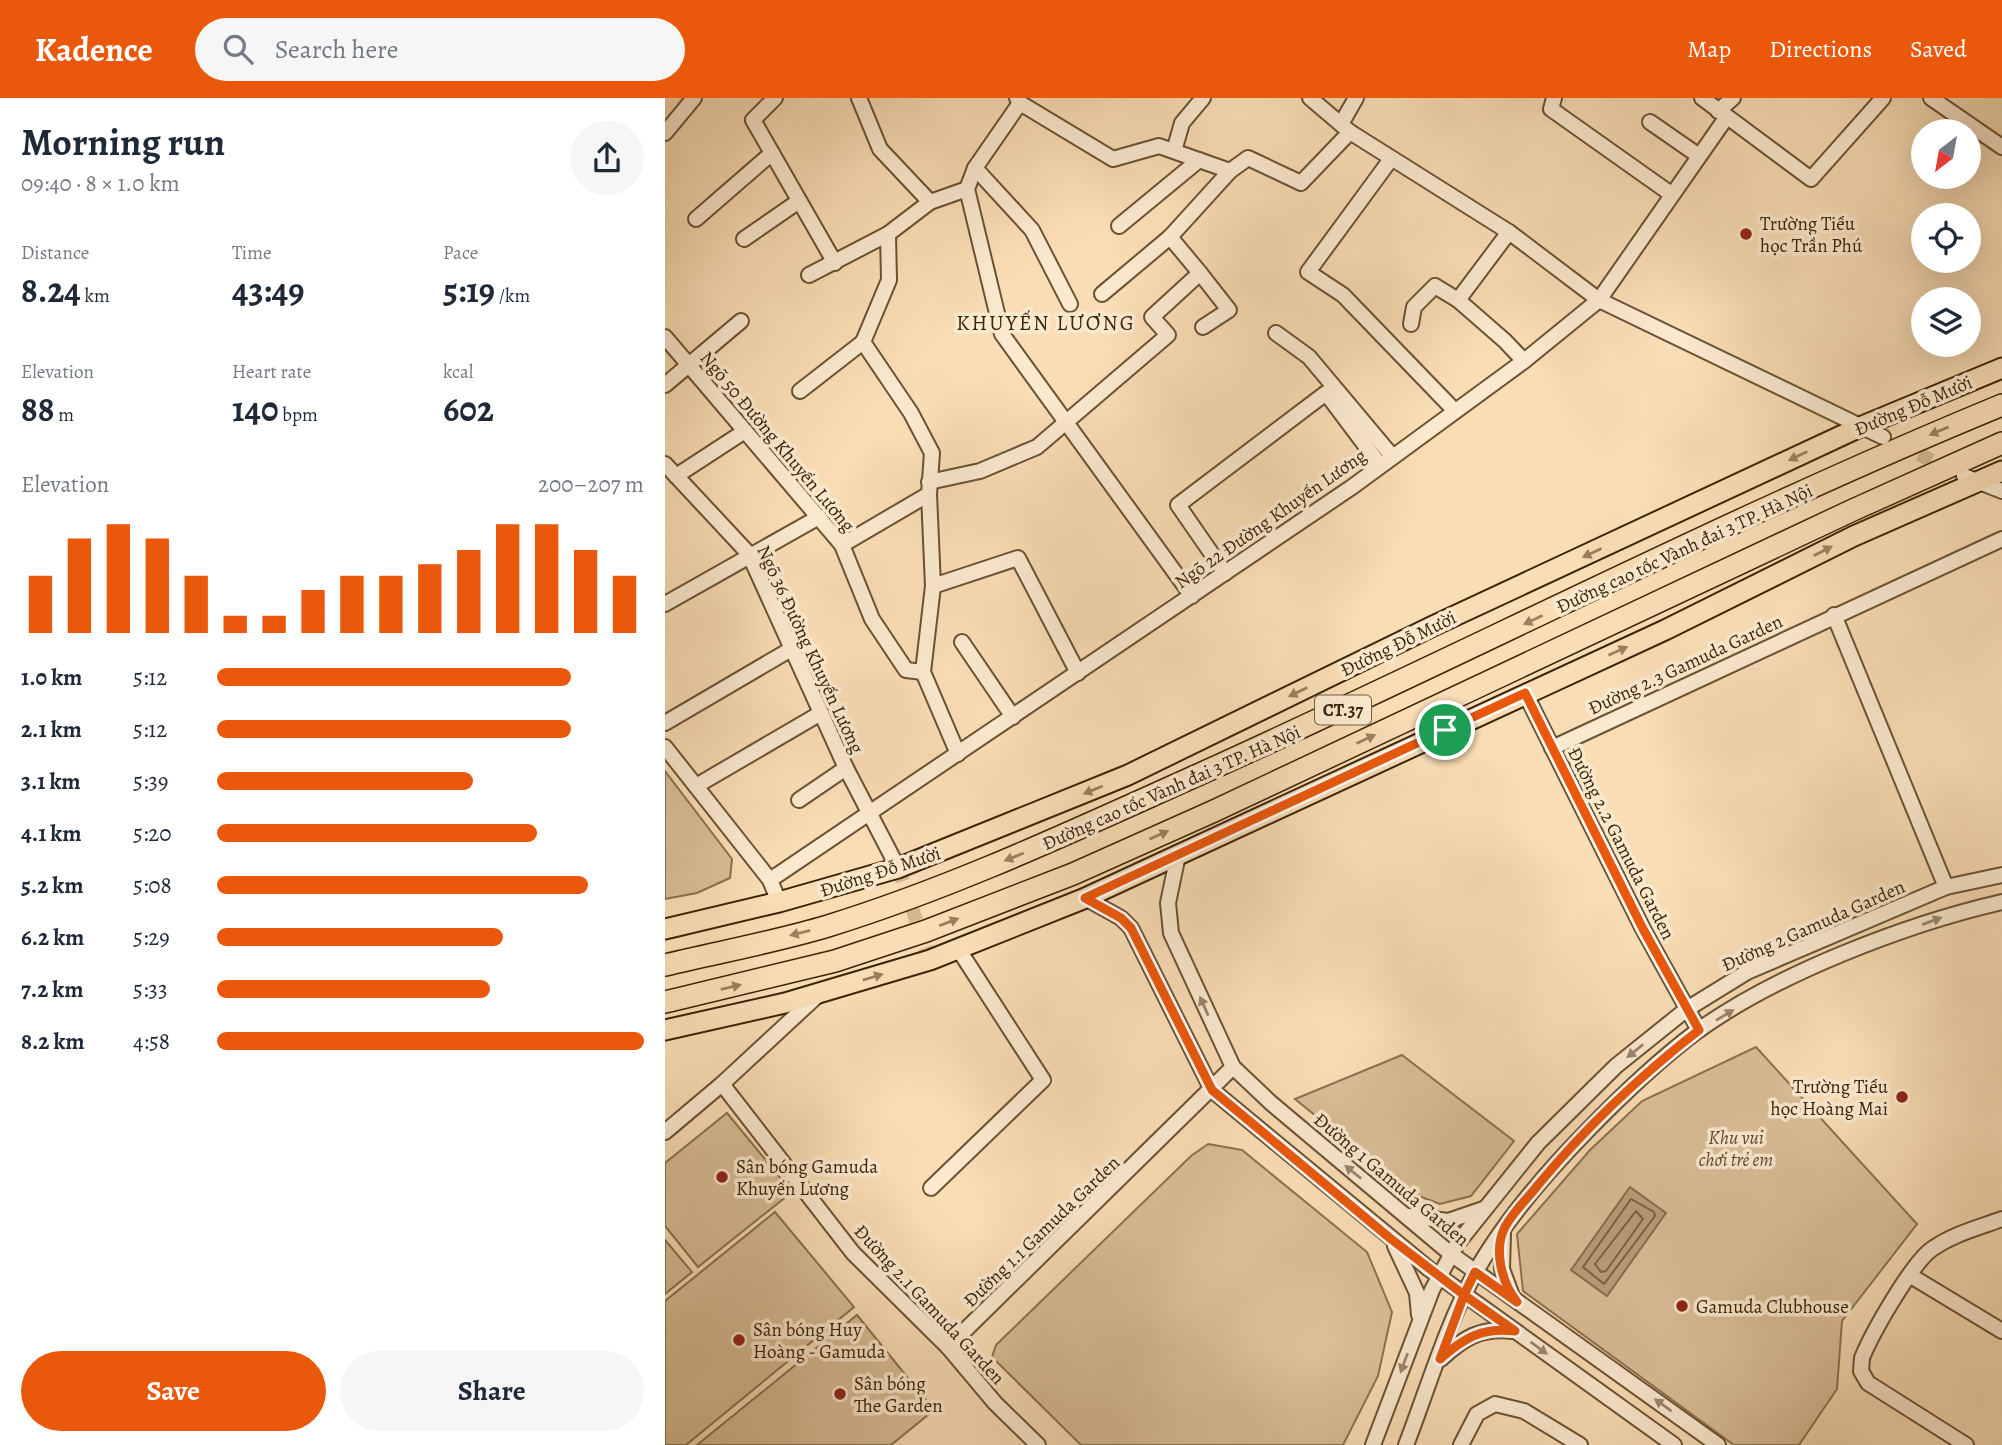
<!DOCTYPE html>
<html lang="en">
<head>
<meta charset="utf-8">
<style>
  :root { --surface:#fff; --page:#f6f6f7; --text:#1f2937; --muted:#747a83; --accent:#ea580c }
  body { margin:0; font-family:Alegreya,serif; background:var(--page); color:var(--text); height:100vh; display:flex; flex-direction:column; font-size:26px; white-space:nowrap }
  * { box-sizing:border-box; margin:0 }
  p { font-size:23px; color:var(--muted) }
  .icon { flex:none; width:38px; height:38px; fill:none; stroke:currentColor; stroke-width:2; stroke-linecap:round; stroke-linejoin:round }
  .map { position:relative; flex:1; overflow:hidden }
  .side { display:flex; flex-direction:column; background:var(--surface); width:665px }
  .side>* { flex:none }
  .needle { width:46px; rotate:211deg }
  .buttons { position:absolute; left:1246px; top:21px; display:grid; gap:14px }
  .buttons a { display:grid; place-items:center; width:70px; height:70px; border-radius:50%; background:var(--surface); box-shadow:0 7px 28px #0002; font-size:35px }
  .pin { position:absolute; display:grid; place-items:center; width:60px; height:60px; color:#fff; margin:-30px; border:4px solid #fff; border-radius:50%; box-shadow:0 2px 7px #0007 }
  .round { display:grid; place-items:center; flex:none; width:74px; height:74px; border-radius:37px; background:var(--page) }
  .headline { display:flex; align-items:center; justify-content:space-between; height:119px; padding:0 21px }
  h1 { font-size:38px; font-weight:700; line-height:52px }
  .figures { display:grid; grid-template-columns:repeat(3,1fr); gap:10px; height:119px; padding:7px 21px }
  .figures div { display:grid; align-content:center }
  .figures b { font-size:35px; font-weight:700 }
  .figures small { font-size:19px; font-weight:400 }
  .figures p { font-size:19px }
  .chart { height:196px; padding:14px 21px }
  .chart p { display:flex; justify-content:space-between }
  .chart svg { width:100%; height:126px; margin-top:7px; stroke:var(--accent); stroke-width:6 }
  .primary-button { display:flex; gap:14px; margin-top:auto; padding:14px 21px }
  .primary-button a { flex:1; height:80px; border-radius:42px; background:var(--accent); color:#fff; font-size:28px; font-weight:700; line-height:80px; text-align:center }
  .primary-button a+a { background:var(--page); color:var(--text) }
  ul { padding:0 21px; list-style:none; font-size:23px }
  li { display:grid; grid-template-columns:112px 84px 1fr; align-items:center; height:52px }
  li i { height:18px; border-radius:9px; background:var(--accent) }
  header { display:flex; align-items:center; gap:42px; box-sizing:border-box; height:98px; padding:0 35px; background:var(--accent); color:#fff }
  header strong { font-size:33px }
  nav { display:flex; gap:38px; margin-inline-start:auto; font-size:24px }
  .search { width:490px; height:63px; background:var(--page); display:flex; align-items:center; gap:18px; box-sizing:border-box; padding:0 24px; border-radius:38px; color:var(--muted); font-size:26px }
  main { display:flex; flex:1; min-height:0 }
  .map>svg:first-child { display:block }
</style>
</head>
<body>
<header>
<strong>Kadence</strong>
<div class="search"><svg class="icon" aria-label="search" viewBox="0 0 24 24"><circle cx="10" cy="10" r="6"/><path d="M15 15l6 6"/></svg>Search here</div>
<nav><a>Map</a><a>Directions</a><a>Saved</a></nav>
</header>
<main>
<section class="side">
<div class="headline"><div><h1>Morning run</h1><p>09:40 · 8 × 1.0 km</p></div><a class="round"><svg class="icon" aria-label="share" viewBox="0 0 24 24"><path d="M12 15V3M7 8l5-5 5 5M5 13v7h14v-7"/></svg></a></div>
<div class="figures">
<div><p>Distance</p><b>8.24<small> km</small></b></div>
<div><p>Time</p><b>43:49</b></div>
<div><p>Pace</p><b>5:19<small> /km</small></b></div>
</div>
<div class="figures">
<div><p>Elevation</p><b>88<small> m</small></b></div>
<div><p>Heart rate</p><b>140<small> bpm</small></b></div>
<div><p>kcal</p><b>602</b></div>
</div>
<div class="chart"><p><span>Elevation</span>200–207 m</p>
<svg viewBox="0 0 160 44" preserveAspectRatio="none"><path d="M5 44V24M15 44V11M25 44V6M35 44V11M45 44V24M55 44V38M65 44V38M75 44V29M85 44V24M95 44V24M105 44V20M115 44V15M125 44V6M135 44V6M145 44V15M155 44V24"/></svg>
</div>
<ul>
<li><b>1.0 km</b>5:12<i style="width:83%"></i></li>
<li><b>2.1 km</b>5:12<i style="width:83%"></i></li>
<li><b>3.1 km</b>5:39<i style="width:60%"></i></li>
<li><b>4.1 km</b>5:20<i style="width:75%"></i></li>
<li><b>5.2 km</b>5:08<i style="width:87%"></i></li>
<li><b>6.2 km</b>5:29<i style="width:67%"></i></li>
<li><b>7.2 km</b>5:33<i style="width:64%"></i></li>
<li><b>8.2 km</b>4:58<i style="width:100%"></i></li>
</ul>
<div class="primary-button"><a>Save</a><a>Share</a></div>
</section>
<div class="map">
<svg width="1337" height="1347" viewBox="0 0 1337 1347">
  <rect width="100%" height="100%" fill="#f9ddb5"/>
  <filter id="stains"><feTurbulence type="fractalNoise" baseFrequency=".00286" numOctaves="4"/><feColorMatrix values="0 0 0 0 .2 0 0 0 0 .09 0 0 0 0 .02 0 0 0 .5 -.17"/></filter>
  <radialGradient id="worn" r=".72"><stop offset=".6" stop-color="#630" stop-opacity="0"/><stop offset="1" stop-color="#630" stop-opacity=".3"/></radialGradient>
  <!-- green -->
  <g fill="#d9be97" stroke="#8a714f" stroke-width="2">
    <polygon points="0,673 67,761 65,780 32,795 0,801"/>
    <polygon points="1091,949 1252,1126 1177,1223 1172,1291 1134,1347 1069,1347 858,1193 852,1136 925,1052 977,1003"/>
    <polygon points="737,957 849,1043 806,1098 775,1106 746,1095 630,1001"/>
    <polygon points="62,1015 127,1094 33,1169 0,1128 0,1065"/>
    <polygon points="543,1046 577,1052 702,1154 727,1214 713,1278 678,1347 416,1347 327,1259 331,1247 526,1058"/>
    <polygon points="110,1114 189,1209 21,1347 0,1347 0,1203"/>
    <polygon points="0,1142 27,1174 0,1196"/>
    <polygon points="192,1217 269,1312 226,1347 32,1347"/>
  </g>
  <!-- water -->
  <polygon fill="#b89e7a" stroke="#866d4c" stroke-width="2" points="965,1089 1001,1115 942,1198 906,1172"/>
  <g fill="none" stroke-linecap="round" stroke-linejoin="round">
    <!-- shore -->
    <g stroke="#796140" stroke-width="2">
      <polygon points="966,1101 989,1114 990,1118 939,1186 918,1169"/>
      <polygon points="971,1113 978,1121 941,1173 936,1174 930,1166"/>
    </g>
    <!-- minor-tunnel -->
    <g stroke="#d3b892" stroke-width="14" stroke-dasharray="14 7" stroke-linecap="butt">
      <polyline points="1235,347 1286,372"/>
      <polyline points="233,770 265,862"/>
    </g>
    <!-- minor casing -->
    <g stroke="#6a5232" stroke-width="18">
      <g id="minor">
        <polyline points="110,0 88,22 170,165"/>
        <polyline points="352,0 355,5 448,61 494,48 565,73"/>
        <polyline points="645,0 685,34 844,134 934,202 1218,339"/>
        <polyline points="889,0 886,11 1006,96"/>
        <polyline points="1037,0 1146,81 1218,0"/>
        <polyline points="1266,0 1337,49"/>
        <polyline points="355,5 310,70 302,91 337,236 527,498"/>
        <polyline points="1053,13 1068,0"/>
        <polyline points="985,24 1034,58"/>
        <polyline points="676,26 691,0"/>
        <polyline points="0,35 29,0"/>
        <polyline points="509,53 517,25 538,0"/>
        <polyline points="726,61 643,174 678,197 790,313"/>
        <polyline points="310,70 367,132 405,206"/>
        <polyline points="265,104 302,91"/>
        <polyline points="31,121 107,55"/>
        <polyline points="454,128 534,62"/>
        <polyline points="223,136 224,182 198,244 246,315 267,355 264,396 268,488 258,574 293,656"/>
        <polyline points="79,141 134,103"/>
        <polyline points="535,175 564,212 538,229"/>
        <polyline points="144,177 223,136 265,104 215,51 194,0"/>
        <polyline points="437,196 505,139 565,73 583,60 636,85 685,34"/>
        <polyline points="793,202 840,243 859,263"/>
        <polyline points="746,226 749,209 770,188 793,202 844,134"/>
        <polyline points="611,235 644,259 727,358"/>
        <polyline points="0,239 177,447 207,521 241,572 258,574"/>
        <polyline points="0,287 76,223"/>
        <polyline points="135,293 198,244"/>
        <polyline points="0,366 84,456 181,670 233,770"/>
        <polyline points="11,378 80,333"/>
        <polyline points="1299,378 1337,393"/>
        <polyline points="264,384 315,373 372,349 503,237 487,219 535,175 505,139"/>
        <polyline points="177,447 264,396"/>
        <polyline points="560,475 513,407 661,295 715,367"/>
        <polyline points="268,488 353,460 413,575"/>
        <polyline points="0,506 154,419"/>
        <polyline points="1169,517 1281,789"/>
        <polyline points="297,544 348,619"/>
        <polyline points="860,595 978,831 1034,932"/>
        <polyline points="0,625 128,550"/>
        <polyline points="0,649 105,782 114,804"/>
        <polyline points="887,650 1337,441"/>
        <polyline points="31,688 156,615"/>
        <polyline points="134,702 181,670"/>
        <polyline points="513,757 503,805 506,835 568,969 606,1005 786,1156 1053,1347"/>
        <polyline points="105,782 687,389 859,263 934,202 1061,20"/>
        <polyline points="420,800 456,820 466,830 547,992 764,1171 1009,1347"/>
        <polyline points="57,986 188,1155 283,1249 330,1305 373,1347"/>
        <polyline points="0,1034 57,986 153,897"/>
        <polyline points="266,1090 378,982 294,852"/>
        <polyline points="743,1118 783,1123 818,1111"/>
        <polyline points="838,1136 837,1171 847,1198"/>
        <polyline points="730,1148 752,1195 754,1217"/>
        <polyline points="1246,1178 1337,1233"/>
        <polyline points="283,1249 568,969"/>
        <path d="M 776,1261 C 798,1240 816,1229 848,1233"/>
        <polyline points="708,1347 767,1192 792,1146 873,1045 951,968 1022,911 1082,874 1281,789 1337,777"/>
        <path d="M 741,1347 C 763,1290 781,1228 810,1175 C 839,1123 880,1076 921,1034 C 956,998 991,964 1031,934 C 1111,876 1241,826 1337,804"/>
        <polyline points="796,1347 812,1316 830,1306 859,1313 915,1347"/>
        <path d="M 1301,1347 L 1203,1285 L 1196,1273 L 1197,1260 C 1207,1235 1247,1165 1267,1151 C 1288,1136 1313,1130 1337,1121"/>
      </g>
    </g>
    <!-- major casing -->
    <g stroke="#3a2407" stroke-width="23">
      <g id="major">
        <polyline points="0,831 114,804 233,770 463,677 768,528 1195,329 1337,270"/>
        <polyline points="0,932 120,905 265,862 418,801 1000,532 1189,438 1337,373"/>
      </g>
    </g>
    <!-- highway casing -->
    <g stroke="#3a2407" stroke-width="24">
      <g id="highway">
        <path d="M 0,867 C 54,854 110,844 163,828 C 292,788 412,731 535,676 C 803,555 1065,419 1337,307"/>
        <polyline points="0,904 170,863 261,833 408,776 549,713 1188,412 1337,345"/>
      </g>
    </g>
    <!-- minor -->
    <use href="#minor" stroke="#fbe9cf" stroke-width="14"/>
    <!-- major -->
    <use href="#major" stroke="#f9ddb5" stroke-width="19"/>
    <!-- highway -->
    <use href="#highway" stroke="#f9ddb5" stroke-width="21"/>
  </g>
  <!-- one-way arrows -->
  <defs><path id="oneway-solid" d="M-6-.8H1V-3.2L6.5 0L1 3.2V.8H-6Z" transform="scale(1.75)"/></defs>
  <g fill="#9a805e">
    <use href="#oneway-solid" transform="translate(1274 333) rotate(157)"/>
    <use href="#oneway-solid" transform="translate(1133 358) rotate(154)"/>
    <use href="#oneway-solid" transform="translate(1158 453) rotate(-27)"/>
    <use href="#oneway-solid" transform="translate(927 455) rotate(155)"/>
    <use href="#oneway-solid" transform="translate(868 522) rotate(155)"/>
    <use href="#oneway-solid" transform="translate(953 553) rotate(-24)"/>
    <use href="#oneway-solid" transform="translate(633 594) rotate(154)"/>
    <use href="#oneway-solid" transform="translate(701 641) rotate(-25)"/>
    <use href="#oneway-solid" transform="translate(428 692) rotate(158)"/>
    <use href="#oneway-solid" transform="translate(494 737) rotate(-24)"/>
    <use href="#oneway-solid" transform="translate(349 759) rotate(158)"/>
    <use href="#oneway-solid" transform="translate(284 824) rotate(-21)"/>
    <use href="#oneway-solid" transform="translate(135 835) rotate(166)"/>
    <use href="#oneway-solid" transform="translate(208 879) rotate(-17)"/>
    <use href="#oneway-solid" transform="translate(66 889) rotate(-13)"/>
  </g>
  <g fill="#9a866b">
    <use href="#oneway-solid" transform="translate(1267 823) rotate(-20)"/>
    <use href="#oneway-solid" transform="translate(539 908) rotate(-114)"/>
    <use href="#oneway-solid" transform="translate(1060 917) rotate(-31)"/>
    <use href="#oneway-solid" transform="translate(970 953) rotate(141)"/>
    <use href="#oneway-solid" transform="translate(688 1074) rotate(-141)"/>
    <use href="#oneway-solid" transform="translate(874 1250) rotate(36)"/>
    <use href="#oneway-solid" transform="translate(739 1265) rotate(110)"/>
    <use href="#oneway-solid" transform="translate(998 1307) rotate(-144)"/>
  </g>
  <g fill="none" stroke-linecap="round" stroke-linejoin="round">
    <!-- route casing -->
    <g stroke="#fff" stroke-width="14">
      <path id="route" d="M 780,632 L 420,800 L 456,820 L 466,830 L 547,992 L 726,1141 L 799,1197 L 775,1261 C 799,1240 817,1229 850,1233 L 799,1197 L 810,1174 L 852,1204 C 837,1185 828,1152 840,1129 C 848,1114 863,1100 873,1087 C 921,1029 975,978 1034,932 L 978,831 L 860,595 L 780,632"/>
    </g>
    <!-- route -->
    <use href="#route" stroke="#ea580c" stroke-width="9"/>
  </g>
  <!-- markers -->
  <g fill="#8f2418" stroke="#fbe9cf" stroke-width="2.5">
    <circle cx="1081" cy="136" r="7"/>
    <circle cx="1237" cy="999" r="7"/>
    <circle cx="57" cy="1079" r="7"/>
    <circle cx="1017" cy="1208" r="7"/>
    <circle cx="74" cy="1242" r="7"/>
    <circle cx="175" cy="1296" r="7"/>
  </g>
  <g text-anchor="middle" stroke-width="7" stroke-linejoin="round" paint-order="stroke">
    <!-- shield labels -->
    <rect fill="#fbe9cf" stroke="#745f43" stroke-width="2" x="650" y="597.5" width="56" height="29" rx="5"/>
    <g font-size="18" font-weight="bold" fill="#3a2407">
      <text x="678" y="618">CT.37</text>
    </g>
    <!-- poi labels -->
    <g font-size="19" fill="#3a2407" stroke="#fbe9cf" text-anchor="start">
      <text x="1095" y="132">Trường Tiểu<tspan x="1095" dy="22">học Trần Phú</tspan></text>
      <text x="1223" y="995" text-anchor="end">Trường Tiểu<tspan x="1223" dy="22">học Hoàng Mai</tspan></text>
      <text x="71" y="1075">Sân bóng Gamuda<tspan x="71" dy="22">Khuyến Lương</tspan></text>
      <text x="1031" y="1215">Gamuda Clubhouse</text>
      <text x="88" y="1238">Sân bóng Huy<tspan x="88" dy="22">Hoàng - Gamuda</tspan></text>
      <text x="189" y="1292">Sân bóng<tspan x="189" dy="22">The Garden</tspan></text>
    </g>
    <!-- street labels -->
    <g font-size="19" fill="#3a2407" stroke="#fbe9cf">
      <text transform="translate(1248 307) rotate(-23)" y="7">Đường Đỗ Mười</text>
      <text transform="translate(113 343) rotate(50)" y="7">Ngõ 50 Đường Khuyến Lương</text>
      <text transform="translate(605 420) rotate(-35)" y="7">Ngõ 22 Đường Khuyến Lương</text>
      <text transform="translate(1019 450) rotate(-25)" y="7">Đường cao tốc Vành đai 3 TP. Hà Nội</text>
      <text transform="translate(733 545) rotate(-26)" y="7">Đường Đỗ Mười</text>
      <text transform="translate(146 551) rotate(65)" y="7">Ngõ 36 Đường Khuyến Lương</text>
      <text transform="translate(1020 566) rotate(-25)" y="7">Đường 2.3 Gamuda Garden</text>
      <text transform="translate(506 689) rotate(-24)" y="7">Đường cao tốc Vành đai 3 TP. Hà Nội</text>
      <text transform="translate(957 745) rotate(63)" y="7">Đường 2.2 Gamuda Garden</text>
      <text transform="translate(215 773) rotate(-18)" y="7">Đường Đỗ Mười</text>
      <text transform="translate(1148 827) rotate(-24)" y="7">Đường 2 Gamuda Garden</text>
      <text transform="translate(727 1081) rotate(40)" y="7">Đường 1 Gamuda Garden</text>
      <text transform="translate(376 1133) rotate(-44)" y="7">Đường 1.1 Gamuda Garden</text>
      <text transform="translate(265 1206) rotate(47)" y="7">Đường 2.1 Gamuda Garden</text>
    </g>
    <!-- park labels -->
    <g font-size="19" font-style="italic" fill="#624a2b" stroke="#fbe9cf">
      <text x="1071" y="1046">Khu vui<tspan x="1071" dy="22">chơi trẻ em</tspan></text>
    </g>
    <!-- neighbourhood labels -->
    <g font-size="21" letter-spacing="2" fill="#3a2407" stroke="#fbe9cf">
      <text x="381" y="232">KHUYẾN LƯƠNG</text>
    </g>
  </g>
  <rect width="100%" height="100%" filter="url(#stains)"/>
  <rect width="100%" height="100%" fill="url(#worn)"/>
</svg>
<div class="buttons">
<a><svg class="needle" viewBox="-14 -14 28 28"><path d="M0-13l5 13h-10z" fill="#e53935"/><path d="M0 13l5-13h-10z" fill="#747a83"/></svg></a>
<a><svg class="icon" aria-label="locate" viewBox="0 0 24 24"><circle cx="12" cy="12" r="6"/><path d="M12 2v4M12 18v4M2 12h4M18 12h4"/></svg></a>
<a><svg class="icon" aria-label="layers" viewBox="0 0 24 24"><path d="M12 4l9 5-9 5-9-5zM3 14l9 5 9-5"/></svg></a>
</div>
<div class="pin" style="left:780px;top:632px;background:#1e9e55"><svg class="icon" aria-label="arrive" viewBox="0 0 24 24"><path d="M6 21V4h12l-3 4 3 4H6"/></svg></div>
</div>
</main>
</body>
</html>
